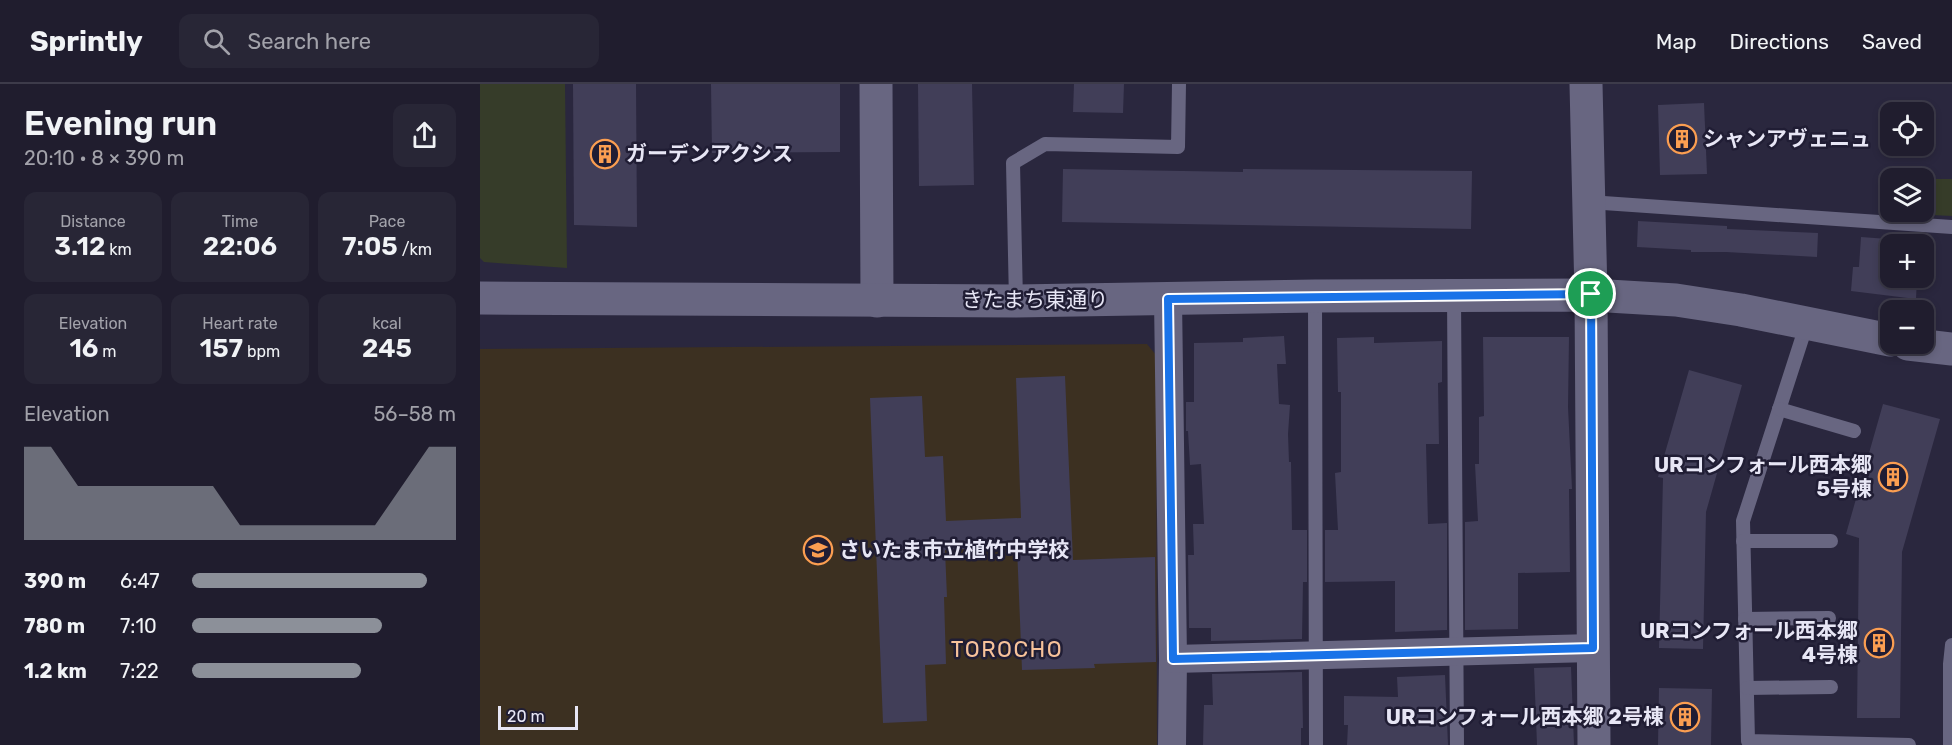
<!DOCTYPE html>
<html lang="en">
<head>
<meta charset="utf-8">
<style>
  :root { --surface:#201d2e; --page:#282636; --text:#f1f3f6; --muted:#a2a2aa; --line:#3d3b4a; --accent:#8c9099 }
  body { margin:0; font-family:Rubik,"Noto Sans JP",sans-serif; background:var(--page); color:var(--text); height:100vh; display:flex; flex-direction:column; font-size:22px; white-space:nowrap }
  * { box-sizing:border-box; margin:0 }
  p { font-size:20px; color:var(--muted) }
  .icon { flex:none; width:33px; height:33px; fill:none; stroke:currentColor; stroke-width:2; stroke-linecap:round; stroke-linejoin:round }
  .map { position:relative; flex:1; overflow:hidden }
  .sheet { display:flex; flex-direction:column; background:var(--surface); width:480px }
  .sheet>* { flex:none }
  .fabs { position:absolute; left:1400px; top:18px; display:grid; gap:12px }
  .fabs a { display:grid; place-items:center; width:54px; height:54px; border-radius:12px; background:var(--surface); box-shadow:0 3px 9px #0003,0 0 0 2px var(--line); font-size:30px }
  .scale { position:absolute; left:18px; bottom:15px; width:80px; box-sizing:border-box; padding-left:6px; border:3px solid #e7e6f5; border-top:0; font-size:16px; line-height:21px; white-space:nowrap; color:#e7e6f5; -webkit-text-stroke:4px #201d34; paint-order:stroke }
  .pin { position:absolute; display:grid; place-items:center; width:51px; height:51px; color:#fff; margin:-26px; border:3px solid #fff; border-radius:50%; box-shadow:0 2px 6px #0007 }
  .round { display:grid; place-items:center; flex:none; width:63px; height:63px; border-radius:12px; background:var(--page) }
  .summary { display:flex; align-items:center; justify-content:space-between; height:102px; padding:0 24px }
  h1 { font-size:33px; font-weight:600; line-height:45px }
  .figures { display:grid; grid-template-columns:repeat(3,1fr); gap:9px; height:102px; padding:6px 24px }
  .figures div { display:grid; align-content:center; border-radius:12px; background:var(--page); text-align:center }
  .figures b { font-size:26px; font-weight:600 }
  .figures small { font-size:16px; font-weight:400 }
  .figures p { font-size:16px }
  .chart { height:168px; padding:12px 24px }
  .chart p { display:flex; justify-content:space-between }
  .chart svg { width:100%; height:108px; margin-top:6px; fill:var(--accent); opacity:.7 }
  ul { padding:0 24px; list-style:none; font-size:20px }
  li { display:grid; grid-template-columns:96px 72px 1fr; align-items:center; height:45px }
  li i { height:15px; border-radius:8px; background:var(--accent) }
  header { display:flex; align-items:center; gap:36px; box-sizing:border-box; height:84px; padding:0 30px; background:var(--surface); border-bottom:2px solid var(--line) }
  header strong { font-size:28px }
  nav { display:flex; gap:33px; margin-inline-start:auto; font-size:21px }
  .search { width:420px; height:54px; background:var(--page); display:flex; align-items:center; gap:15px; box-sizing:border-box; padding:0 21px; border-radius:12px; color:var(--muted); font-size:22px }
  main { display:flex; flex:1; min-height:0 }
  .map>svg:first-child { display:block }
</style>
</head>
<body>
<header>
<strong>Sprintly</strong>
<div class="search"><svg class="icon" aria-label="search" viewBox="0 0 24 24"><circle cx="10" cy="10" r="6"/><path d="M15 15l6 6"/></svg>Search here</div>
<nav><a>Map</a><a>Directions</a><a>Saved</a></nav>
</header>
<main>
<section class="sheet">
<div class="summary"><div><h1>Evening run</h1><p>20:10 · 8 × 390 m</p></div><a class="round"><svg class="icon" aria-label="share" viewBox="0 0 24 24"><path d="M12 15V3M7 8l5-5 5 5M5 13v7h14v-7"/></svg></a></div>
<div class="figures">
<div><p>Distance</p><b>3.12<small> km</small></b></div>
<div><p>Time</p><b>22:06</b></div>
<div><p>Pace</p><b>7:05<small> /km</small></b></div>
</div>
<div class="figures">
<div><p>Elevation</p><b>16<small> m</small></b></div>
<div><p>Heart rate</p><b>157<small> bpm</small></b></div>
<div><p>kcal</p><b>245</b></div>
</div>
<div class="chart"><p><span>Elevation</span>56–58 m</p>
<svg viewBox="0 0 160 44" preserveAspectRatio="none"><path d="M0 44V6L10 6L20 22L30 22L40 22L50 22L60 22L70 22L80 38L90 38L100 38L110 38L120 38L130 38L140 22L150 6L160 6V44z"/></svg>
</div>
<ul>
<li><b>390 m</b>6:47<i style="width:89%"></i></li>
<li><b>780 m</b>7:10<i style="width:72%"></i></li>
<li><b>1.2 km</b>7:22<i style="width:64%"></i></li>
</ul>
</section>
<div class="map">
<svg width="1472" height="661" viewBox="0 0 1472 661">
  <rect width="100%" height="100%" fill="#2a273e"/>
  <!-- education -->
  <polygon fill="#3c3021" points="667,260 676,271 677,661 0,661 0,265"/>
  <!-- green -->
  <g fill="#363c29">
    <polygon points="0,0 85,0 87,184 4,178 0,174"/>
    <polygon points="1432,94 1472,95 1472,132 1431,130 1432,128 1443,128 1443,94"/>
  </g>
  <!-- building -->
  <g fill="#413e58">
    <polygon points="93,0 156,0 157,143 94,141"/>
    <polygon points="231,0 360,0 360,68 232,69"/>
    <polygon points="438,0 492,0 494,101 439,102"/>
    <polygon points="594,0 644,0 643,29 593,28"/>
    <polygon points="1224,19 1227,90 1180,91 1178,21"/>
    <polygon points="583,85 763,88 763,85 992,87 991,145 582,138"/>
    <polygon points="1158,137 1247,142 1247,145 1338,149 1337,173 1246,168 1211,168 1211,166 1157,163"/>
    <polygon points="1381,153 1408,155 1406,185 1410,185 1410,194 1437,194 1436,215 1371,207 1373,183 1379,183"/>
    <polygon points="804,252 806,280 797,280 799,320 810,321 808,350 809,378 811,378 812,446 827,446 827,498 823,498 822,555 731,557 731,544 709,544 708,471 714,471 713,440 724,440 721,380 710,381 708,347 706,347 706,318 714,318 714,259 763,258 763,254"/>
    <polygon points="894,253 894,259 962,257 962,298 958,299 959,360 946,360 948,440 967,439 967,546 915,548 915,497 845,498 845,446 858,446 855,389 861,388 861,308 858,308 857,254"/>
    <polygon points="1003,253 1089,253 1088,323 1092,405 1089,405 1090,488 1038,489 1038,545 985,546 985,438 998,437 995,380 999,380 999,333 1004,332"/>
    <polygon points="1209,286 1262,301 1226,428 1223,565 1179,564 1183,394 1178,393"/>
    <polygon points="585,292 593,476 675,473 676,578 614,580 615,584 542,586 537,463 465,466 467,513 464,513 466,580 445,581 447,637 403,639 390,314 442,312 445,373 463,372 466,437 541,434 536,294"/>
    <polygon points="1403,320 1460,335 1422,468 1420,634 1377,634 1379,454 1366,450"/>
    <polygon points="1091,583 1094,661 1057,661 1054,584"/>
    <polygon points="822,588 823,644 821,644 821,661 723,661 724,621 733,621 732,590"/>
    <polygon points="965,591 968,661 867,661 868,641 864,641 864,612 918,613 917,593"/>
    <polygon points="1179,604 1232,605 1231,661 1178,661"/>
  </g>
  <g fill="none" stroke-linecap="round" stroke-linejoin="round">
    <!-- lane -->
    <g stroke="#686681" stroke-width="14">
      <polyline points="1109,118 1472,143"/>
      <polyline points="974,211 977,661"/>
      <polyline points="835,212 836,661"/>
      <polyline points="536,217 533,79 565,60 698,63 699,0"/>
      <polyline points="1327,239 1263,437 1268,657 1429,661"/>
      <polyline points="1299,325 1374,347"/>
      <polyline points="1263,457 1351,457"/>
      <polyline points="1265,535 1349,534"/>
      <polyline points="1267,604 1351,603"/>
      <polyline points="1470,661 1470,580 1472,561"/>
    </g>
    <!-- street -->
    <g stroke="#686681" stroke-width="28">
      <polyline points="688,215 693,575 692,661"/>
      <polyline points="693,575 1113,564"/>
    </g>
    <!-- secondary -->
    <g stroke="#686681" stroke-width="33">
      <polyline points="396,0 397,217"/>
      <polyline points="1106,0 1111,211 1114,661"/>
      <polyline points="0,214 536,217 835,212 1111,211 1196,216 1261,226 1410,256"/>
      <polyline points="1428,260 1472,265"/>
    </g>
  </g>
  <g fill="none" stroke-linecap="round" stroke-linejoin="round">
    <!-- route casing -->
    <g stroke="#fff" stroke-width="12">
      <polygon id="route" points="1111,210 1113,564 693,575 688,215"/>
    </g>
    <!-- route -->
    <use href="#route" stroke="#1a73e8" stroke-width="8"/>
  </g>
  <!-- icons -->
  <defs>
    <g id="building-ring" transform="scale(1.5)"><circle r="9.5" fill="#201d34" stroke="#fb9e51" stroke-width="1.5"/><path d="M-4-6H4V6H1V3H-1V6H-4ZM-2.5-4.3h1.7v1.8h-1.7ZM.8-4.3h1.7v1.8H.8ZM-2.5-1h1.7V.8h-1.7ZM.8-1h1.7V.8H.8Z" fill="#fb9e51"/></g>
    <g id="school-ring" transform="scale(1.5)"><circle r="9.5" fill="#201d34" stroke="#fb9e51" stroke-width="1.5"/><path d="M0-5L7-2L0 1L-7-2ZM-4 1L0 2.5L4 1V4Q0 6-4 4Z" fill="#fb9e51"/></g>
  </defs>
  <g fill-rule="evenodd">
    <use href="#building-ring" x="1202" y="55"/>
    <use href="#building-ring" x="125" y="70"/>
    <use href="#building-ring" x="1413" y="393"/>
    <use href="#school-ring" x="338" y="466"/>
    <use href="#building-ring" x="1399" y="559"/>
    <use href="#building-ring" x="1205" y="633"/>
  </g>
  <g text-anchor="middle" stroke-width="5" stroke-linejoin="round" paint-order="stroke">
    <!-- poi labels -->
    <g font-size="21" font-weight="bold" fill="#e7e6f5" stroke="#201d34" text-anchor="start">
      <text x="1223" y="62">シャンアヴェニュ</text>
      <text x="146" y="77">ガーデンアクシス</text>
      <text x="1392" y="388" text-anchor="end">URコンフォール西本郷<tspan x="1392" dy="24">5号棟</tspan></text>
      <text x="359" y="473">さいたま市立植竹中学校</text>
      <text x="1378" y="554" text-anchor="end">URコンフォール西本郷<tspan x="1378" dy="24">4号棟</tspan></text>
      <text x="1184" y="640" text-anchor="end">URコンフォール西本郷 2号棟</text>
    </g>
    <!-- street labels -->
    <g font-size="21" fill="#e7e6f5" stroke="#201d34">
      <text x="555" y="223">きたまち東通り</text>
    </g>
    <!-- neighbourhood labels -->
    <g font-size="22" letter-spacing="1.5" fill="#f7c29a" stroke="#201d34">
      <text x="527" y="573">TOROCHO</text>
    </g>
  </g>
</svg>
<div class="fabs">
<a><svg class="icon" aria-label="locate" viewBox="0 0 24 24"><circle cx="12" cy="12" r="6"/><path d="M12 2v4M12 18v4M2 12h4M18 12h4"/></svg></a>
<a><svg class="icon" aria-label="layers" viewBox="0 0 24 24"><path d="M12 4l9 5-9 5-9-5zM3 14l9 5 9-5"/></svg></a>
<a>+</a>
<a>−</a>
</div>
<div class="scale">20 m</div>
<div class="pin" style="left:1111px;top:210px;background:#1e9e55"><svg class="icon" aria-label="arrive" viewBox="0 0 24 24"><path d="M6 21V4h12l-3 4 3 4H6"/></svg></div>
</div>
</main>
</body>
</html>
